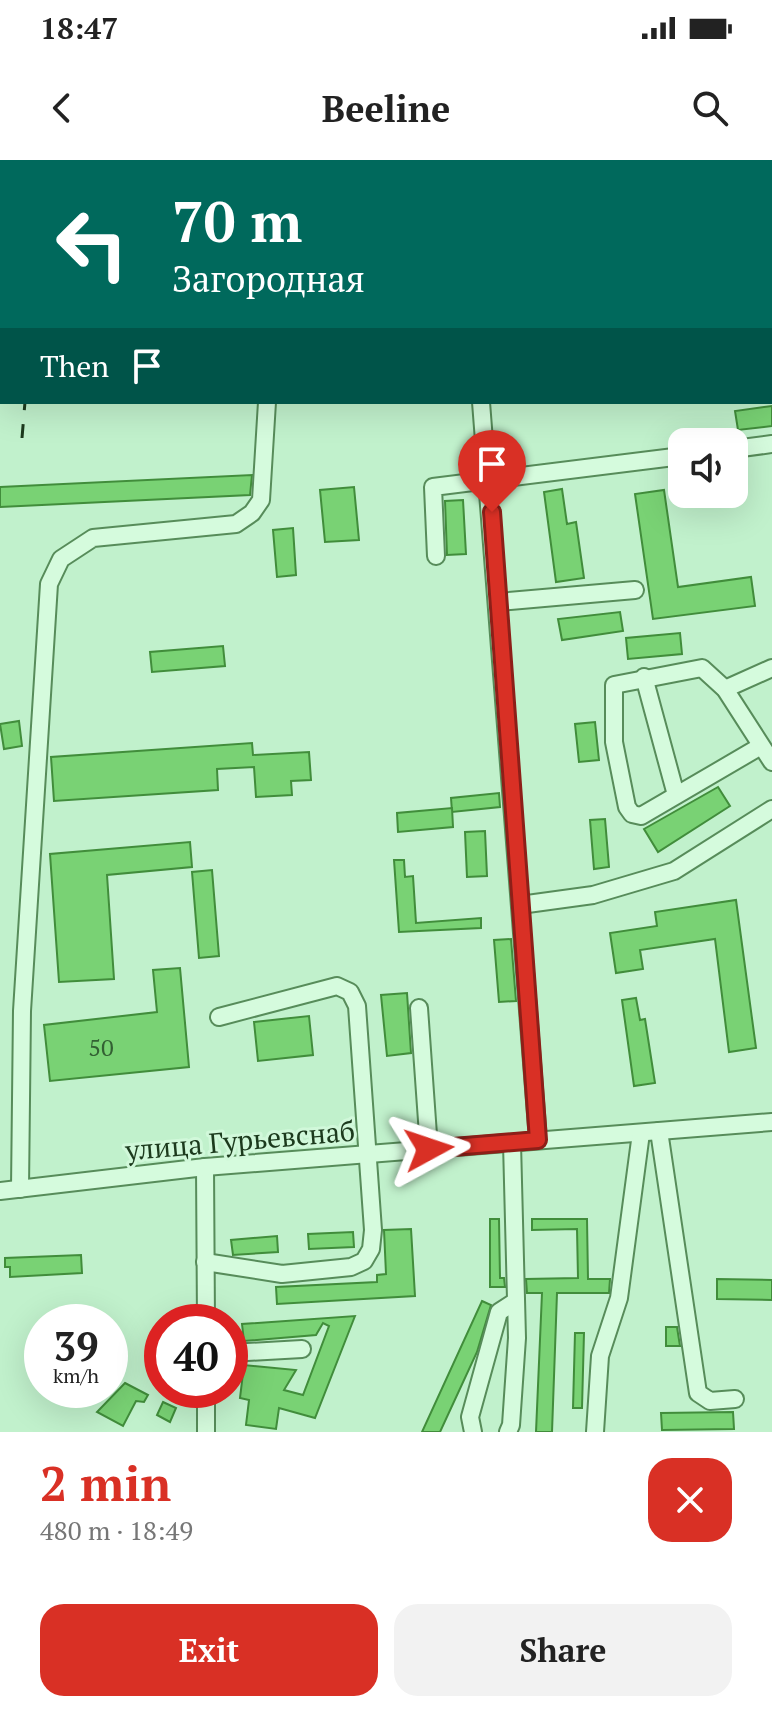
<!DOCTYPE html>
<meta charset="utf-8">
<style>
body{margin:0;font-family:"PT Serif",serif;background:#f2f2f2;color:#222;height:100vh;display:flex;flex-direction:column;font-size:30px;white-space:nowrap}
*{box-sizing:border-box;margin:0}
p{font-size:26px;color:#767676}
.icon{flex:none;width:44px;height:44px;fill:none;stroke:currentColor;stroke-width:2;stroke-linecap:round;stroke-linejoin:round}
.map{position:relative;height:1272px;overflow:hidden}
.sheet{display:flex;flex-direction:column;background:#fff;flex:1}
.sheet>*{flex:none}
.banner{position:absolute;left:0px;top:0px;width:772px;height:244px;box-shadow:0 8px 32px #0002;background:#00695c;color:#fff;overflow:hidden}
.controls{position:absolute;left:668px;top:268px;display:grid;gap:16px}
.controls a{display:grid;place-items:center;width:80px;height:80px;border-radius:16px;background:#fff;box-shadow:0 8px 32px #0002;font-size:40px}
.speed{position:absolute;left:24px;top:1144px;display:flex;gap:16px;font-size:40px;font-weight:700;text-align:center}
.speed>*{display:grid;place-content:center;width:104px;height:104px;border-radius:50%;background:#fff;box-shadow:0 8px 32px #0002;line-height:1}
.speed small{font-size:20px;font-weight:400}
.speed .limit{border:12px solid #d22;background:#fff;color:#111}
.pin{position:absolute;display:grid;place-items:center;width:68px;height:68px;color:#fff;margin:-82px -34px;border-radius:50% 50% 50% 0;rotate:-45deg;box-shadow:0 0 8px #0007}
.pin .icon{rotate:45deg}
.me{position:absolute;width:88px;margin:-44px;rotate:85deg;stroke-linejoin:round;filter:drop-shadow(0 0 6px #0008)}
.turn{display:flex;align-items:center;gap:28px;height:168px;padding:0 40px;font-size:36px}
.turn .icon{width:104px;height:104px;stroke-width:2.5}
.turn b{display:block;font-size:56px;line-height:68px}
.then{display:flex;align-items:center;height:76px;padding:0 40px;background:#0003;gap:16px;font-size:30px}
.round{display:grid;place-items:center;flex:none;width:84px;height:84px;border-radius:24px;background:#f2f2f2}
.headline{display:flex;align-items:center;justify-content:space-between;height:136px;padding:0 40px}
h1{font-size:48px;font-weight:800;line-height:60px;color:#d93025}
.button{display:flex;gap:16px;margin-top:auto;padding:16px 40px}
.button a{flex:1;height:92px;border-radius:24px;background:#d93025;color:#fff;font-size:32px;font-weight:800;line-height:92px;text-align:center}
.button a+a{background:#f2f2f2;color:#222}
.status{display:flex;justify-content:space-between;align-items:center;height:56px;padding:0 40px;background:#fff;direction:ltr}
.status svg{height:22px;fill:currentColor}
header{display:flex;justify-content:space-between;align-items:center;height:104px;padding:0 40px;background:#fff;font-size:36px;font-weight:800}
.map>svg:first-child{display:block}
.building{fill:#79d274;stroke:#418d3b;stroke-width:2}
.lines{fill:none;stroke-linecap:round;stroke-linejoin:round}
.minor-casing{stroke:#578c5a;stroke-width:20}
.minor{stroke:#d5fbdd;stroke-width:16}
.rail{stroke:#1c3a1d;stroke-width:3;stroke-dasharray:14 14;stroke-linecap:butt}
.route-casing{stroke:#8d1f18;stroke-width:20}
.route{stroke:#d93025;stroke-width:14}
.labels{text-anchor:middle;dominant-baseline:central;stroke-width:6;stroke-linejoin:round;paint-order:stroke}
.number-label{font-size:24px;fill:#336033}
.street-label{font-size:28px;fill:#1c3a1d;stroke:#d1f8da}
</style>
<div class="status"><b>18:47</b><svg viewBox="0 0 49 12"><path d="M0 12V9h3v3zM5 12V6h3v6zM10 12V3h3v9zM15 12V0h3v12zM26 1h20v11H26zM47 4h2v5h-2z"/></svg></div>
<header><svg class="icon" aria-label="back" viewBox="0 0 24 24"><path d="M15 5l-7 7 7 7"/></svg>Beeline<svg class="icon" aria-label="search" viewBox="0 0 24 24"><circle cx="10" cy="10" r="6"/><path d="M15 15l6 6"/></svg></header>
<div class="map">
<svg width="772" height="1272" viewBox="0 0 772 1272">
<rect width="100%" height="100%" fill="#c1f1cc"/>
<!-- building -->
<g class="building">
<path d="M772 246V266L738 270 735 251Z"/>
<path d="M252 315 250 335 0 347V327Z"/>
<path d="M354 327 359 380 325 382 320 330Z"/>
<path d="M562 329 567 364 576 362 584 418 556 422 544 332Z"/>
<path d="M664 330 678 427 751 417 755 446 653 459 635 334Z"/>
<path d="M463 340 466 394 447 395 445 341Z"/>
<path d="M293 368 296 415 277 417 273 370Z"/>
<path d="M620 452 623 471 562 480 558 459Z"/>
<path d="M680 473 682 494 628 499 626 478Z"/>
<path d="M223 486 225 506 152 512 150 492Z"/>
<path d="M19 561 22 586 4 589 0 564Z"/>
<path d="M595 562 599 600 579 602 575 564Z"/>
<path d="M252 583 253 595 309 592 311 620 291 621 292 635 256 637 254 607 217 609 218 630 54 641 51 597Z"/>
<path d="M718 627 730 646 658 692 644 669Z"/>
<path d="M499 633 500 647 452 652 451 638Z"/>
<path d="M452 648 453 667 398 672 397 653Z"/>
<path d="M605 659 609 707 594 709 590 660Z"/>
<path d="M485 671 487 716 467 717 465 672Z"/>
<path d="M190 682 192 707 107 715 114 819 59 822 50 694Z"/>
<path d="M394 700H404L405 717 413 716 416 763 481 758V768L399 772Z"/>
<path d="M212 710 219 796 199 798 192 712Z"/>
<path d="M736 740 756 888 729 892 715 779 640 790 643 809 616 813 610 773 657 766 655 752Z"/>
<path d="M511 779 516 841 499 842 494 780Z"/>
<path d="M180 808 189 907 50 921 44 865 157 852 153 810Z"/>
<path d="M407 833 411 893 387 896 381 835Z"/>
<path d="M636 838 640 860 645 859 655 923 634 926 622 840Z"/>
<path d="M309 856 313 895 258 901 254 862Z"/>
<path d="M490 1059H499L500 1118H504L505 1127H490Z"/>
<path d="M532 1059H587L588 1119H610L609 1133H557L552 1272H536L542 1133H527L526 1119 578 1118 577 1069 532 1070Z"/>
<path d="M411 1069 415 1136 277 1144 276 1127 377 1122V1115L386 1114 384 1070Z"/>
<path d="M353 1072 354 1087 309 1089 308 1074Z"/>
<path d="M277 1076 278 1092 233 1095 231 1080Z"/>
<path d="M81 1095 82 1113 10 1117V1107H5V1098Z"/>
<path d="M717 1119 772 1120V1140L717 1139Z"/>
<path d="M482 1141 491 1145 477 1192 440 1272H422Z"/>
<path d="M355 1156 315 1258 279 1248 276 1269 246 1265 249 1240 240 1238 244 1205 296 1210 284 1230 303 1235 329 1166 323 1163 316 1175 244 1181 242 1164Z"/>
<path d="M666 1167H677L680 1186H666Z"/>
<path d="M575 1173H584L582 1248H573Z"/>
<path d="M125 1223 148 1235 144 1242 136 1241 123 1266 97 1252Z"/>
<path d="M163 1242 176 1248 170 1262 157 1255Z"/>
<path d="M733 1252 734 1269 662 1270 661 1253Z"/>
</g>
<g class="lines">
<!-- minor casing -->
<g class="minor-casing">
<g id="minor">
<path d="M143 0 144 2"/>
<path d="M460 0V2"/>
<path d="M559 0V2"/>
<path d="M770 150H772"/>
<path d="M481 242 538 980"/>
<path d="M734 289 772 284"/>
<path d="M436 396 433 327 682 296"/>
<path d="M498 442 635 430"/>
<path d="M644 517 676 635"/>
<path d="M725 529 772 508"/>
<path d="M761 586 641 656 632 654 627 647 614 582V525L702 508 725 529 772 602"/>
<path d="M520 745 593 735 674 711 772 649"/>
<path d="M419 848 429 989"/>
<path d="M659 971 698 1233 710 1241 735 1239"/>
<path d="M205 1007 206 1162"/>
<path d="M20 1029 22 851 49 424 61 399 93 378 236 364 252 353 261 340 267 242"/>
<path d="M0 1031 205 1007 772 962"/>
<path d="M205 1102 282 1114 351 1107 364 1101 371 1089 373 1070 357 846 350 832 337 826 219 857"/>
<path d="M230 1193 302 1189"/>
<path d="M206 1230V1272"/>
<path d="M473 1272 470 1257 499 1152 516 1141"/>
<path d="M508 1272 511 1265 517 1178 512 983"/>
<path d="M595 1272 600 1196 619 1138 641 973"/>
</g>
</g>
<!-- minor -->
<use href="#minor" class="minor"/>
<!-- rail -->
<g class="rail">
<path d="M59 2 60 0"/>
<path d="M770 27H772"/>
<path d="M22 278 25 242"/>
</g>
</g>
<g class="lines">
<!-- route casing -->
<g class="route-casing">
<path id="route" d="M429 989 538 980 492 352"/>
</g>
<!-- route -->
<use href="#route" class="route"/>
</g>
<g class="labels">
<!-- number labels -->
<g class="number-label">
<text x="101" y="887">50</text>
</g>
<!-- street labels -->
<g class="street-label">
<text transform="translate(240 980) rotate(-5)">улица Гурьевснаб</text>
</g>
</g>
</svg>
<div class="controls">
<a><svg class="icon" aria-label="sound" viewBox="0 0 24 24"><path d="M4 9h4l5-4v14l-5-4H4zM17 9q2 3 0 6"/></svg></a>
</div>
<div class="speed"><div>39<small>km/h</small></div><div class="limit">40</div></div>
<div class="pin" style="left:492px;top:352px;background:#d93025"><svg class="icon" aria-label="arrive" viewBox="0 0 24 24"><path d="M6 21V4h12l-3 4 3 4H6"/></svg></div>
<svg class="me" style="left:429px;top:989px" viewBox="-20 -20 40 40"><path d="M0-17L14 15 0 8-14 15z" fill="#d93025" stroke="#fff" stroke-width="4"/></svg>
<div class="banner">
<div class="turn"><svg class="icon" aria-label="left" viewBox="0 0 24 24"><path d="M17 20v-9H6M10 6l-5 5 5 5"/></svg><div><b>70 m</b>Загородная</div></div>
<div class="then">Then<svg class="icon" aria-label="arrive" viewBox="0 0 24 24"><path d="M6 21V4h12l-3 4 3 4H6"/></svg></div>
</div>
</div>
<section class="sheet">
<div class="headline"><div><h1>2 min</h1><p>480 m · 18:49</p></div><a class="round" style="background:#d93025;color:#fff"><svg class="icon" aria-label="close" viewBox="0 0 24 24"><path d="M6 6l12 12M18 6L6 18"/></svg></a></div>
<div class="button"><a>Exit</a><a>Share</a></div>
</section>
